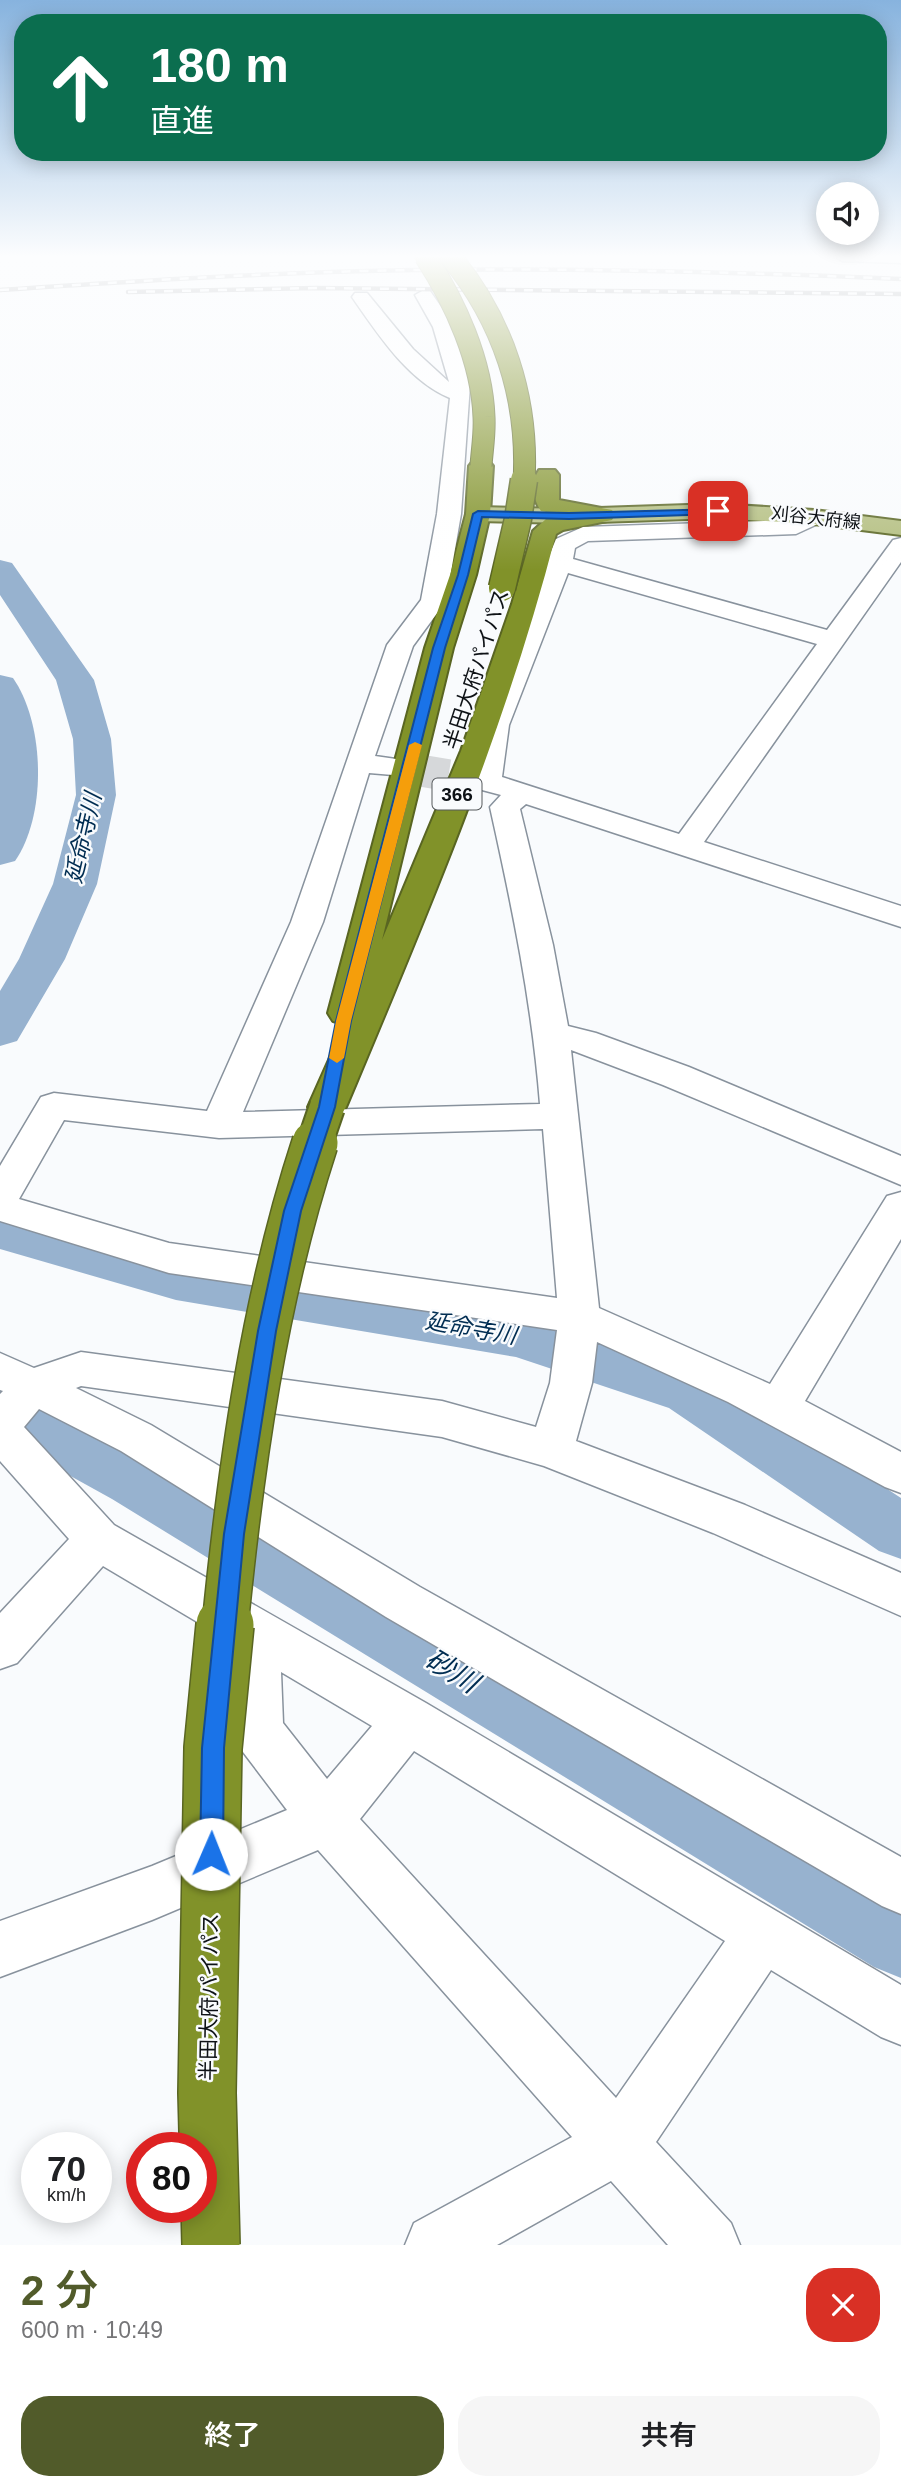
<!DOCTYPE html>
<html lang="ja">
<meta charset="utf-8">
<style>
body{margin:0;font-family:Helvetica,"Noto Sans JP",sans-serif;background:#f6f6f6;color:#202124;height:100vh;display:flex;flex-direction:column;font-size:26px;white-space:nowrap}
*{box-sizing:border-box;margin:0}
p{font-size:23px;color:#757577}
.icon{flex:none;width:38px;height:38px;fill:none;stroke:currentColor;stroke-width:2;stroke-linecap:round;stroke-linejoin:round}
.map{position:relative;height:2245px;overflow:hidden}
.sheet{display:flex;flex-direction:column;background:#fff;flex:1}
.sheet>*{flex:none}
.banner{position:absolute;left:14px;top:14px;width:873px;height:147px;border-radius:28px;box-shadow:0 4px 18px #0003;background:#0b6e4f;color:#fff;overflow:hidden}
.buttons{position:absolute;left:816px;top:182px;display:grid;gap:14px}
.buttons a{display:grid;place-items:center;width:63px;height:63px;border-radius:50%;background:#fff;box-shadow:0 4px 18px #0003;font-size:35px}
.speed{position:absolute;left:21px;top:2132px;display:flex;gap:14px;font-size:35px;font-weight:700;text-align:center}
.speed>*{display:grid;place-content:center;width:91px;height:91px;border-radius:50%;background:#fff;box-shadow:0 4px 18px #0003;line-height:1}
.speed small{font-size:18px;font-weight:400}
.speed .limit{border:10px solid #d22;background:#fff;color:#111}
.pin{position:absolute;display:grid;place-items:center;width:60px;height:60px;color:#fff;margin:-30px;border-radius:14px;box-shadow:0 4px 10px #0006}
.me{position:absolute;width:77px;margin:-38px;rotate:1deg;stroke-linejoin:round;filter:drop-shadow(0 0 5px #0008)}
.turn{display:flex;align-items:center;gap:24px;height:147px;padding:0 21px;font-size:32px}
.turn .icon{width:91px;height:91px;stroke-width:2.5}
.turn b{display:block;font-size:49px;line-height:60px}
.round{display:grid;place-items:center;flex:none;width:74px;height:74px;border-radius:28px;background:#f6f6f6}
.summary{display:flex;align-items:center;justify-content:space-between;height:119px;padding:0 21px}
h1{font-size:42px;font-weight:600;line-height:52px;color:#515b2a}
.action{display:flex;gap:14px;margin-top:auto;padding:14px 21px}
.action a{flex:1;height:80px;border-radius:28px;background:#515b2a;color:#fff;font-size:28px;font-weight:600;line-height:80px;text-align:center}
.action a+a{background:#f6f6f6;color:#202124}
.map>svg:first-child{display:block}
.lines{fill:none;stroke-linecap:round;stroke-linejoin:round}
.river{fill:#97b2cf;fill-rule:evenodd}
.minor-tunnel-far1{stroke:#d6d8da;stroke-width:25;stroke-dasharray:25 13;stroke-linecap:butt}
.minor-tunnel{stroke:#d6d8da;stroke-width:32;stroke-dasharray:32 17;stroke-linecap:butt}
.minor-casing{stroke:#88929d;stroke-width:3}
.major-casing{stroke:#596522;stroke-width:4}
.highway-casing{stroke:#596522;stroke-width:4}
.minor{fill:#fff;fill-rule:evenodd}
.major{fill:#b3be7f;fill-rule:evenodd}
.highway{fill:#819229;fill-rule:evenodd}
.rail-casing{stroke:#888b8e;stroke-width:4.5}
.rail{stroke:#f9fbfd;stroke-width:2.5;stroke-dasharray:9;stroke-linecap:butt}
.highway-bridge-far4-casing{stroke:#596522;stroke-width:23;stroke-linecap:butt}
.highway-bridge-far3-casing{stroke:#596522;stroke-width:29;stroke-linecap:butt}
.highway-bridge-far2-casing{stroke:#596522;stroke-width:38;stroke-linecap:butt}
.highway-bridge-far1-casing{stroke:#596522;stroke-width:48;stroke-linecap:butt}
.highway-bridge-casing{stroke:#596522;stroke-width:60;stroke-linecap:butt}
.highway-bridge-far4{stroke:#819229;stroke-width:21}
.highway-bridge-far3{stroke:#819229;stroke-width:26}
.highway-bridge-far2{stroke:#819229;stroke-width:34}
.highway-bridge-far1{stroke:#819229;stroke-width:45}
.highway-bridge{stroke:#819229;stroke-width:57}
.route{fill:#1a73e8;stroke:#114b97;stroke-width:2}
.slow{fill:#f59e0b}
.labels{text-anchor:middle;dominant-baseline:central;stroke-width:5;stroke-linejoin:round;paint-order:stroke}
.far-street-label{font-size:18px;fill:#0e1216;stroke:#f9fbfd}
.shield{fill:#f9fbfd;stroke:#54585b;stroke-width:2}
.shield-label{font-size:19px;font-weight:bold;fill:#0e1216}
.street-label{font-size:21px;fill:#0e1216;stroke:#f9fbfd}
.water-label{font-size:23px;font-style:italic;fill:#002d52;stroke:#f9fbfd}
.near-water-label{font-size:28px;font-style:italic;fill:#002d52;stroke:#f9fbfd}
</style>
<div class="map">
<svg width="901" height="2245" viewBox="0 0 901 2245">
<rect width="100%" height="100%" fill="#f9fbfd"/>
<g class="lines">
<!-- river -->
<g class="river">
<path d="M0 560 12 563 94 680 111 739 116 795 97 884 65 959 17 1041 0 1046V991L19 959 53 884 76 795 73 739 56 680 0 595Z"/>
<path d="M0 675 13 678C45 724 47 815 15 861L0 865Z"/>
<path d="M0 1209 176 1258 517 1313 690 1367 711 1374 901 1498V1559L879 1551 669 1408 516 1357 176 1300 0 1249Z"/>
<path d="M0 1384 21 1391 156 1463 901 1897V1978L874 1967 112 1499 0 1437Z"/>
</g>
<!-- minor-tunnel-far1 -->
<path class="minor-tunnel-far1" d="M393 766 428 772"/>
<!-- minor-tunnel -->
<path class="minor-tunnel" d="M417 770 477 780"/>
<!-- minor casing -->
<g class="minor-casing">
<g id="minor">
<path d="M833 256H901V263L842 261Z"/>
<path d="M424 290 430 291 446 314 458 342 470 384 461 514 446 601 413 646 375 756 403 760 407 766 403 772 393 775 369 773 323 922 243 1112 540 1104C532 1003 512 906 490 807L501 795 467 786 462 780 467 774 474 772 481 725 556 539 583 527 791 520 806 512H822L826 517 822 522 796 534 588 541 575 548 573 559 827 630 893 540 901 538V562L704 842 901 906V927L526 804 520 809 553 945 568 1026 596 1033 689 1067 901 1156V1185L663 1085 571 1050 599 1308 770 1384 887 1196 901 1192V1239L805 1401 901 1452V1493L885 1487 728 1402 597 1342 592 1383 576 1441 745 1505 901 1573V1616L713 1533 544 1466 442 1437 81 1386 76 1388 151 1425 420 1587 901 1857V1914L882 1906 386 1617 121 1451 39 1409 24 1427 114 1525 426 1703 901 1985V2045L881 2037 771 1970 656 2142 731 2223 740 2245H668L611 2181 497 2245H405L414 2223 572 2137 318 1850 152 1920 0 1977V1921L152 1866 287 1810 240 1748 233 1731 231 1642 103 1566 17 1663 0 1669V1613L69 1539 0 1461V1394L3 1391 0 1390V1353L34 1368 81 1352 442 1401 536 1427 550 1383 557 1330 169 1273 0 1221V1166L41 1097 54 1093 207 1111 291 922 387 645 421 600 437 514 450 398C408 381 377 333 352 297L355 293H367L413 349 449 382 433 327 415 295ZM568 573 817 644 679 834 502 777 509 725ZM64 1120 219 1138 543 1129 557 1298 169 1243 19 1199ZM281 1672 372 1726 327 1779 283 1723ZM414 1751 725 1941 616 2098 360 1819Z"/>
</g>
</g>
<!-- major casing -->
<g class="major-casing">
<path id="major" d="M718 504 814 510 901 521V535L814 524 718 518 569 523 478 521 469 519 466 514 469 509 478 507 569 509Z"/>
</g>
<!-- highway casing -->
<g class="highway-casing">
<path id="highway" d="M481 459 489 461 493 466 490 514 476 575 453 648 382 940 461 751 512 604 533 531 546 519 562 515 541 511C533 499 530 483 539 470H555L559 475V500L612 510 615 515 612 520 563 530 556 534C505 732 425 919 346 1107L340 1116 327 1120 314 1116 308 1107 345 1024 333 1021 328 1013 425 648 450 575 466 514 469 466 473 461Z"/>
</g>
<!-- minor -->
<use href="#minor" class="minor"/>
<!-- major -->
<use href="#major" class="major"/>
<!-- highway -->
<use href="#highway" class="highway"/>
<!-- rail casing -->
<g class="rail-casing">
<g id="rail">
<path d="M0 290C138 281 275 272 413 270 576 268 738 272 901 279"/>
<path d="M128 292 316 288 901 294"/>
</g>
</g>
<!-- rail -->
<use href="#rail" class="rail"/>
<!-- highway-bridge-far4 casing -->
<g class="highway-bridge-far4-casing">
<g id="highway-bridge-far4">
<path d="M425 256C455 302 482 361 484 417 485 434 482 450 481 466"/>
<path d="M450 256C503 320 529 398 524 482"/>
</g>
</g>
<!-- highway-bridge-far3 casing -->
<g class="highway-bridge-far3-casing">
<path id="highway-bridge-far3" d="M502 588 518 519 524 480"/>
</g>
<!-- highway-bridge-far2 casing -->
<g class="highway-bridge-far2-casing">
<path id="highway-bridge-far2" d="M314 1145 327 1107"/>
</g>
<!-- highway-bridge-far1 casing -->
<g class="highway-bridge-far1-casing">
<path id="highway-bridge-far1" d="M225 1626C241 1464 264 1299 315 1143"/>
</g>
<!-- highway-bridge casing -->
<g class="highway-bridge-casing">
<path id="highway-bridge" d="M211 2245 207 2093 213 1748 225 1625"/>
</g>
<!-- highway-bridge-far4 -->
<use href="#highway-bridge-far4" class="highway-bridge-far4"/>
<!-- highway-bridge-far3 -->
<use href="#highway-bridge-far3" class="highway-bridge-far3"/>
<!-- highway-bridge-far2 -->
<use href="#highway-bridge-far2" class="highway-bridge-far2"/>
<!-- highway-bridge-far1 -->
<use href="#highway-bridge-far1" class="highway-bridge-far1"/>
<!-- highway-bridge -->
<use href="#highway-bridge" class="highway-bridge"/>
</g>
<!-- sky -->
<linearGradient id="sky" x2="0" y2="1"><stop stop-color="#87b3de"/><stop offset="0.45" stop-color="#fcfdfe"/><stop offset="1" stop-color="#fcfdfe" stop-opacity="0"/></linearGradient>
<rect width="901" height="570" fill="url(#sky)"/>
<!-- route -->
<path class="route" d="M722 509 723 511 718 514 569 519 482 517 468 575 445 648 351 1021 335 1107 301 1211 276 1331 244 1534 224 1748 223 1854 219 1862 211 1866 203 1862 200 1854 202 1748 224 1534 258 1331 284 1211 319 1107 336 1021 433 648 458 575 473 514 478 511 569 513Z"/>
<!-- slow -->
<path class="slow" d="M415 742 422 745 351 1021 344 1058 337 1063 329 1058 336 1021 409 745Z"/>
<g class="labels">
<!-- far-street labels -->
<g class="far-street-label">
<text transform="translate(816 518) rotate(6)">刈谷大府線</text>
</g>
<!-- shield labels -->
<rect class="shield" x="432.5" y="778.5" width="49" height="31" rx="5"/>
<g class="shield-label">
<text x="457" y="794">366</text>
</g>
<!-- street labels -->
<g class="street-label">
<text transform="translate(476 669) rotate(-72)">半田大府パイパス</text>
<text transform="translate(209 1997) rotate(-89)">半田大府パイパス</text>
</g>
<!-- water labels -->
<g class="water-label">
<text transform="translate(83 838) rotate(-77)">延命寺川</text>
<text transform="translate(471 1328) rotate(10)">延命寺川</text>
</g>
<!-- near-water labels -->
<g class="near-water-label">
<text transform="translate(452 1671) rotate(31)">砂川</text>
</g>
</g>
</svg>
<div class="buttons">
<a><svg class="icon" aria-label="sound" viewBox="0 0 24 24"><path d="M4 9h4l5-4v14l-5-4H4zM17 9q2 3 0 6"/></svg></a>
</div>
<div class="speed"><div>70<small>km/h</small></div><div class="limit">80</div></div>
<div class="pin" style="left:718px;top:511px;background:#d93025"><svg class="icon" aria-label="arrive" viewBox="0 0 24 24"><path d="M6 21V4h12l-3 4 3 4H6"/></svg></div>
<svg class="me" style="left:211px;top:1854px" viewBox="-20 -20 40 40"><circle r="19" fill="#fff"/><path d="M0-13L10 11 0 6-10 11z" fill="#1a73e8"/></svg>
<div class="banner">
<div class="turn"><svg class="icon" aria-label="ahead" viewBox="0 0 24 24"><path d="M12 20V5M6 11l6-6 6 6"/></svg><div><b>180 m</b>直進</div></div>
</div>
</div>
<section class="sheet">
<div class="summary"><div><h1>2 分</h1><p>600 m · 10:49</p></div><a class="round" style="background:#d93025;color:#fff"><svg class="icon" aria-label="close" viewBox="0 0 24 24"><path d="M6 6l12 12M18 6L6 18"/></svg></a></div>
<div class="action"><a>終了</a><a>共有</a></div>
</section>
